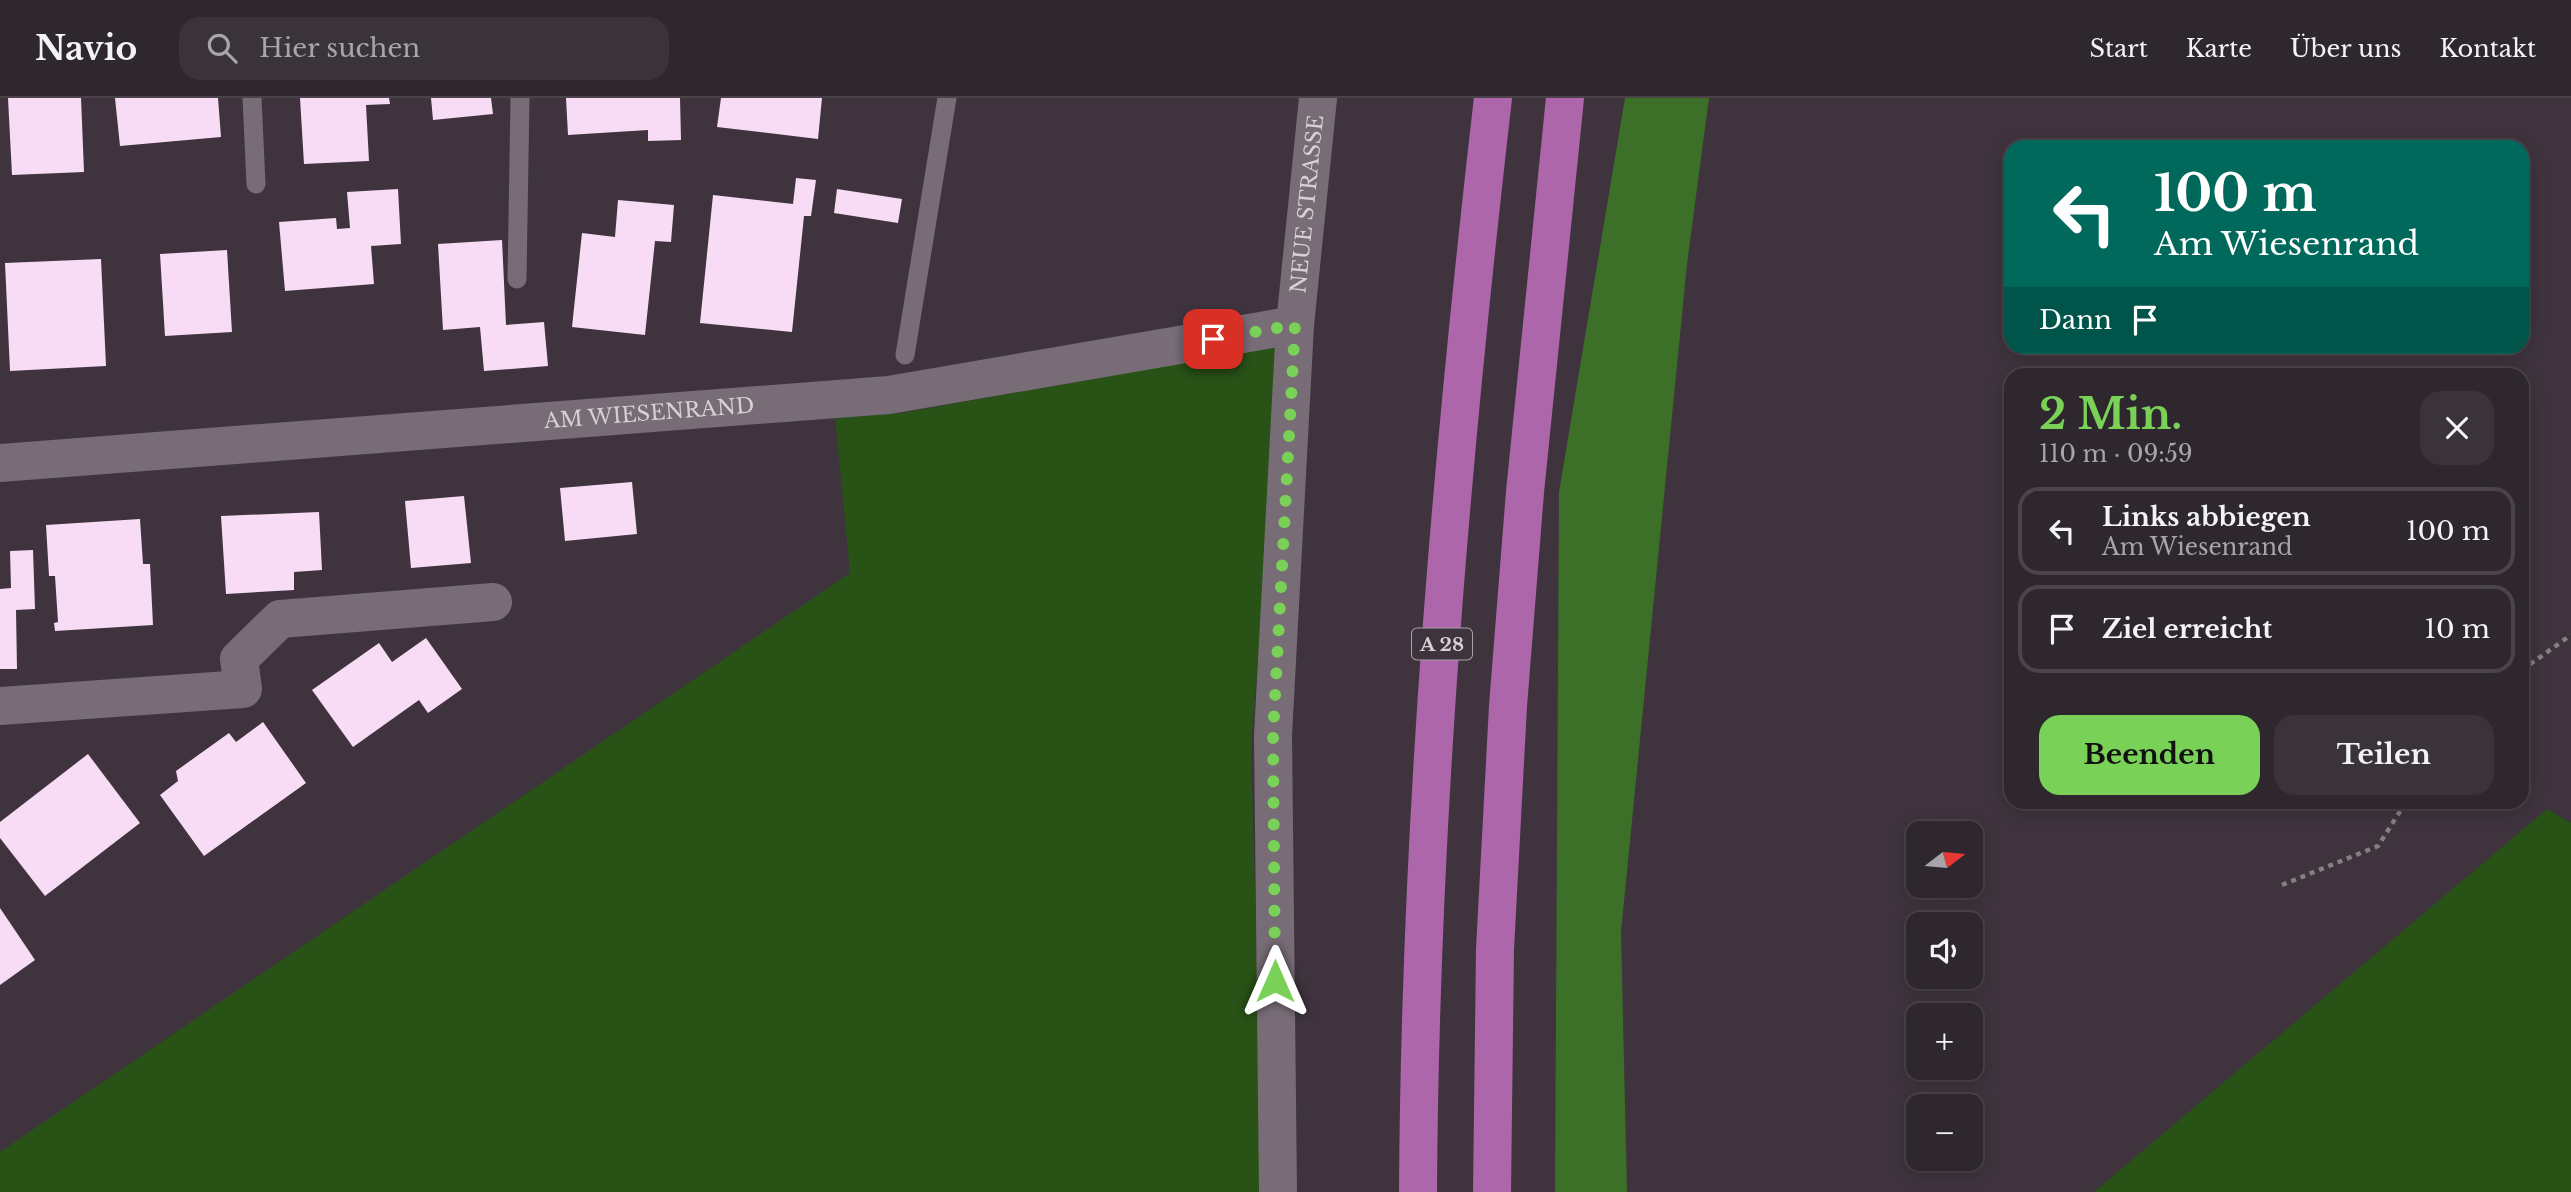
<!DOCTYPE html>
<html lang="de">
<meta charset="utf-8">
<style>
body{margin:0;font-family:"Libre Baskerville",serif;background:#3b333a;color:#f1f3f6;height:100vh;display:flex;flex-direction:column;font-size:26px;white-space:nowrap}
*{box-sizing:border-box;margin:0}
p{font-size:23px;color:#a7a5aa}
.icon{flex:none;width:38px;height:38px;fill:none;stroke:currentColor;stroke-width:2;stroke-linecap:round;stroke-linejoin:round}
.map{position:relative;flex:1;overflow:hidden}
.panel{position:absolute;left:2004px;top:270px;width:525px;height:441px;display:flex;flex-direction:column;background:#2f272e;border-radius:21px;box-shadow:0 4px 18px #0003,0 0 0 2px #4a444a}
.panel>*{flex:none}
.top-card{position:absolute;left:2004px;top:42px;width:525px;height:214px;border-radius:21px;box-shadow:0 4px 18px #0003,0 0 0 2px #4a444a;background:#00695c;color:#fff;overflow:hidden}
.needle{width:46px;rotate:74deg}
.fabs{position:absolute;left:1906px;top:723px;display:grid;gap:14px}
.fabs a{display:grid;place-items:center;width:77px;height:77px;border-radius:14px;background:#2f272e;box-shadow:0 4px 18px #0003,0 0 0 2px #4a444a;font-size:35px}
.pin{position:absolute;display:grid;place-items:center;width:60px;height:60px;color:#fff;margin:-30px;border-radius:14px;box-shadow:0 4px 10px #0006}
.me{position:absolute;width:77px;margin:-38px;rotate:0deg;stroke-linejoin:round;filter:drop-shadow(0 0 5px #0008)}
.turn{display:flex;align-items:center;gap:24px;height:147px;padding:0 35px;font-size:32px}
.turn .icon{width:91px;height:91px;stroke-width:2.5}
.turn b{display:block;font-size:49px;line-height:60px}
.then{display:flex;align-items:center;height:66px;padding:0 35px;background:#0003;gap:14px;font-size:26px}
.round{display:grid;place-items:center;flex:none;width:74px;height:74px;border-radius:21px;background:#3b333a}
.head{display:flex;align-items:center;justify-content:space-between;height:119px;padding:0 35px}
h1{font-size:42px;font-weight:700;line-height:52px;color:#7ad157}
.cta{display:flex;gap:14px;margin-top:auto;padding:14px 35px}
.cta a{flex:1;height:80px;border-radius:21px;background:#7ad157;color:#111;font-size:28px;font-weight:700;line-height:80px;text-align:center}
.cta a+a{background:#3b333a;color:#f1f3f6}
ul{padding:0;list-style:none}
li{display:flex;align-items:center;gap:21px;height:88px;margin:0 14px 10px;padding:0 21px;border:4px solid #4a444a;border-radius:21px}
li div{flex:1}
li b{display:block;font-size:26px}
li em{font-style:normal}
header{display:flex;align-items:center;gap:42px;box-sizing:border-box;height:98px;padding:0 35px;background:#2f272e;border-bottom:2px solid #4a444a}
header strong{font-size:33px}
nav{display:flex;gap:38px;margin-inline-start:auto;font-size:24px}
.search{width:490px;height:63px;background:#3b333a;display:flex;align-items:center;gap:18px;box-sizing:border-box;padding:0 24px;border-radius:21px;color:#a7a5aa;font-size:26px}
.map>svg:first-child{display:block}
.green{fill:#285216}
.forest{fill:#3c6f28}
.building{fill:#f8dbf5}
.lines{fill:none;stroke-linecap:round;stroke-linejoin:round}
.path{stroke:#867d85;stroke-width:4.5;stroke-dasharray:5 5;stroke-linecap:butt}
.service{stroke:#786c77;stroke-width:19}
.minor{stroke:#786c77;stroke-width:38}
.motorway{stroke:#ac66a9;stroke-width:38}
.route{stroke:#7ad157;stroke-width:12;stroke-dasharray:0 21.6}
.labels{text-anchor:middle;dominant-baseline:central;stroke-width:7;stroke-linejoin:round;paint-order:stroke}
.shield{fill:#3f343e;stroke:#a9a1a8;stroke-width:2}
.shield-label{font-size:19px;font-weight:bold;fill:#d7d0d6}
.street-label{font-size:21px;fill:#d7d0d6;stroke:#3f343e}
</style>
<header>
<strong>Navio</strong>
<div class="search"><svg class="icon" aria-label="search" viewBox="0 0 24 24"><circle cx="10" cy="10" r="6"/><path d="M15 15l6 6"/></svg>Hier suchen</div>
<nav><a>Start</a><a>Karte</a><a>Über uns</a><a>Kontakt</a></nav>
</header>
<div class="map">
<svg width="2571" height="1094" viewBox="0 0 2571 1094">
<rect width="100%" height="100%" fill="#3f343e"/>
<!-- green -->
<g class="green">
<path d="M1283 246 1251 648 1263 1094H0V1054L850 475 835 320 902 315Z"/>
<path d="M2547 711 2571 725V1094H2094Z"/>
</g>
<!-- forest -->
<path class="forest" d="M1625 0H1709L1687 166 1621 834 1627 1094H1555L1559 394Z"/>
<!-- building -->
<g class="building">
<path d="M8 0H81L84 74 12 77Z"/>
<path d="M115 0H218L221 39 120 48Z"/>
<path d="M300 0H389L390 6 366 7 369 63 304 66Z"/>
<path d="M431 0H491L493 16 433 22Z"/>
<path d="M566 0H680L681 42 648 43V32L568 37Z"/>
<path d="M721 0H822L818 41 717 29Z"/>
<path d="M796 80 816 82 811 118H804L792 234 700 225 713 97 793 106Z"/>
<path d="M398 91 401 146 371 148 374 186 285 193 279 124 336 120 337 131 350 130 347 94Z"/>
<path d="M837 91 902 101 898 125 834 115Z"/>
<path d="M618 102 674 107 671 144 655 143 645 237 572 229 582 135 615 139Z"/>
<path d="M502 142 506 227 544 224 548 268 484 273 480 229 443 232 438 146Z"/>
<path d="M227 152 232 234 165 238 160 156Z"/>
<path d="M101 161 106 268 10 273 5 165Z"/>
<path d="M632 384 637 436 565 443 560 390Z"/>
<path d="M464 398 471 465 411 470 405 403Z"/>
<path d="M319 414 322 472 294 474V492L226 496 221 418Z"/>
<path d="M140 421 143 466H150L153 527 55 533 54 525 58 524 55 478H49L46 427Z"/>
<path d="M33 452 35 511 16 512 17 571H0V491L11 490 10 453Z"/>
<path d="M426 540 462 591 428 615 419 602 353 649 312 592 379 545 392 564Z"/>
<path d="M263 624 306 685 204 758 160 697 178 683 176 673 229 635 236 644Z"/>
<path d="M88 656 140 725 45 798 0 740V724Z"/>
<path d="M0 810 35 862 0 887Z"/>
</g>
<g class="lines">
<!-- path -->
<g class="path">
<path d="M2522 572 2571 537"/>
<path d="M2282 787 2378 748 2406 704"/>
</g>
<!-- service -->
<g class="service">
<path d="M252 0 256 86"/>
<path d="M517 181 520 0"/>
<path d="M905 257 947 0"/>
</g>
<!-- minor -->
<g class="minor">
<path id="s1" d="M0 365 889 297 1295 227"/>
<path d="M0 608 243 591 239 561 280 521 493 504"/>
<path id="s2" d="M1278 1094 1273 637 1295 227 1318 0"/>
</g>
<!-- motorway -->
<g class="motorway">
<path d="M1418 1094C1420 728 1451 363 1493 0"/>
<path d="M1492 1094 1495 851 1508 608 1525 394 1565 0"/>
</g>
</g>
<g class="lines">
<!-- route -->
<path class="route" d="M1213 241 1295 227 1273 637 1275 883"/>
</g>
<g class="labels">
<!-- shield labels -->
<rect class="shield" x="1412" y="530.5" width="60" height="31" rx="5"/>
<g class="shield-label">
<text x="1442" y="546">A 28</text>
</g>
<!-- street labels -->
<g class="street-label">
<text stroke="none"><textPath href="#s2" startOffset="989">NEUE STRASSE</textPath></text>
<text stroke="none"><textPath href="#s1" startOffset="651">AM WIESENRAND</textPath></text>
</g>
</g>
</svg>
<div class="fabs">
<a><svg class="needle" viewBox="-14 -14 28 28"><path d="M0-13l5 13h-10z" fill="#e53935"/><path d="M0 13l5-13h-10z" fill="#a7a5aa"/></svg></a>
<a><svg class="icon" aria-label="sound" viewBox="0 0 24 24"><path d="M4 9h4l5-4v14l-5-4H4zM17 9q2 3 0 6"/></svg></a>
<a>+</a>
<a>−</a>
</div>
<div class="pin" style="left:1213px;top:241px;background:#d93025"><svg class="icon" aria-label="arrive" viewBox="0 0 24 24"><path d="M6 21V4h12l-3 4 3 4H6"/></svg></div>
<svg class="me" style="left:1275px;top:883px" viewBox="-20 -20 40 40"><path d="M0-17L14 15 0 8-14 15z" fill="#7ad157" stroke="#fff" stroke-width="4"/></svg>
<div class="top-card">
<div class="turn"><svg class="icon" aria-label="left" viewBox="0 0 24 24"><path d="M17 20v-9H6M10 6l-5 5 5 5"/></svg><div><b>100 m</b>Am Wiesenrand</div></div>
<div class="then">Dann<svg class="icon" aria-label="arrive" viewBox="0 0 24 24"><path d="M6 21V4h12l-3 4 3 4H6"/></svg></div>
</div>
<section class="panel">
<div class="head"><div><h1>2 Min.</h1><p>110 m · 09:59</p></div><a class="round"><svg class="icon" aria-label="close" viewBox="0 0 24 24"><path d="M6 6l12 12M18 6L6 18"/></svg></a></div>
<ul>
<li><svg class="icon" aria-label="left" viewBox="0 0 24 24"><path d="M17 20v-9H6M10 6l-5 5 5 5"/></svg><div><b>Links abbiegen</b><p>Am Wiesenrand</p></div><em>100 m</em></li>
<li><svg class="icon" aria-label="arrive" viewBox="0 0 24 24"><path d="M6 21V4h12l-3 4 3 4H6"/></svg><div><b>Ziel erreicht</b></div><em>10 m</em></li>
</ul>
<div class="cta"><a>Beenden</a><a>Teilen</a></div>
</section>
</div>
